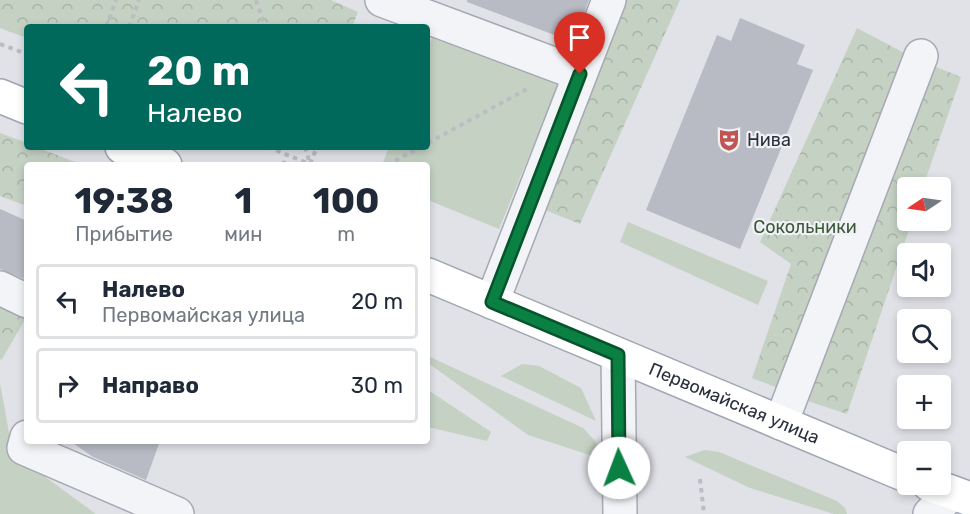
<!DOCTYPE html>
<html lang="ru">
<meta charset="utf-8">
<style>
body{margin:0;font-family:Rubik,sans-serif;background:#f2f2f3;color:#1f2937;height:100vh;display:flex;flex-direction:column;font-size:22px;white-space:nowrap}
*{box-sizing:border-box;margin:0}
p{font-size:20px;color:#747a83}
.icon{flex:none;width:33px;height:33px;fill:none;stroke:currentColor;stroke-width:2;stroke-linecap:round;stroke-linejoin:round}
.map{position:relative;flex:1;overflow:hidden}
.panel{position:absolute;left:24px;top:162px;width:406px;height:282px;display:flex;flex-direction:column;background:#fff;border-radius:6px;box-shadow:0 3px 9px #0003}
.panel>*{flex:none}
.guide{position:absolute;left:24px;top:24px;width:406px;height:126px;border-radius:6px;box-shadow:0 3px 9px #0003;background:#00695c;color:#fff;overflow:hidden}
.needle{width:39px;rotate:257deg}
.buttons{position:absolute;left:897px;top:177px;display:grid;gap:12px}
.buttons a{display:grid;place-items:center;width:54px;height:54px;border-radius:6px;background:#fff;box-shadow:0 3px 9px #0003;font-size:30px}
.pin{position:absolute;display:grid;place-items:center;width:51px;height:51px;color:#fff;margin:-62px -26px;border-radius:50% 50% 50% 0;rotate:-45deg;box-shadow:0 0 6px #0007}
.pin .icon{rotate:45deg}
.me{position:absolute;width:66px;margin:-33px;rotate:358deg;stroke-linejoin:round;filter:drop-shadow(0 0 4px #0008)}
.turn{display:flex;align-items:center;gap:21px;height:126px;padding:0 24px;font-size:27px}
.turn .icon{width:78px;height:78px;stroke-width:2.5}
.turn b{display:block;font-size:42px;line-height:51px}
.eta{display:flex;justify-content:space-evenly;align-items:center;height:102px;text-align:center}
.eta b{font-size:36px;font-weight:700;line-height:42px}
ul{padding:0;list-style:none}
li{display:flex;align-items:center;gap:18px;height:75px;margin:0 12px 9px;padding:0 12px;border:3px solid #e0e1e3;border-radius:6px}
li div{flex:1}
li b{display:block;font-size:22px}
li em{font-style:normal}
.map>svg:first-child{display:block}
.grass{fill:#c4d1c3}
.forest{fill:url(#forest-crowns)}
.building{fill:#b8bbc4}
.lines{fill:none;stroke-linecap:round;stroke-linejoin:round}
.minor-casing{stroke:#a7a9b2;stroke-width:36}
.major-casing{stroke:#a1a5b2;stroke-width:36}
.path{stroke:#bbbdc3;stroke-width:4;stroke-dasharray:4.5 4.5;stroke-linecap:butt}
.minor{stroke:#f3f4f7;stroke-width:33}
.major{stroke:#fff;stroke-width:33}
.route-casing{stroke:#07532c;stroke-width:15}
.route{stroke:#0b8043;stroke-width:10}
.labels{text-anchor:middle;dominant-baseline:central;stroke-width:4.5;stroke-linejoin:round;paint-order:stroke}
.poi-label{font-size:18px;fill:#2b2f3e;stroke:#f0f1f5;text-anchor:start}
.park-label{font-size:18px;fill:#3b583a;stroke:#f0f1f5}
.street-label{font-size:18px;fill:#2b2f3e;stroke:#f0f1f5}
</style>
<div class="map">
<svg width="970" height="514" viewBox="0 0 970 514">
<defs>
<pattern id="forest-crowns" width="20" height="18" patternUnits="userSpaceOnUse" patternTransform="scale(1.5)"><rect width="20" height="18" fill="#c4d1c3"/><path d="M2 6a3 3 0 1 1 6 0M12 15a3 3 0 1 1 6 0" fill="none" stroke="#a9b4a9"/></pattern>
</defs>
<rect width="100%" height="100%" fill="#e1e2e8"/>
<!-- grass -->
<g class="grass">
<path d="M434 32 558 85 499 229 428 200V165H382L389 147H428V49Z"/>
<path d="M628 222 768 281 758 305 620 242Z"/>
<path d="M428 356 583 428 596 442 599 458 528 435 428 363Z"/>
<path d="M522 364 539 366 581 388 596 421 501 376Z"/>
<path d="M0 383 12 449 44 476 96 514H0Z"/>
<path d="M428 390 491 432 487 441 428 427Z"/>
<path d="M704 450 719 452 837 501 845 508 847 514H834L750 488 685 457Z"/>
</g>
<!-- forest -->
<g class="forest">
<path d="M0 0H331L358 12 352 27H27V38L0 28Z"/>
<path d="M622 0H680L580 224 540 208Z"/>
<path d="M857 28 906 54 783 390 752 378 791 264 760 242Z"/>
<path d="M929 64 961 77 923 187 908 188V220L912 221 847 414 802 399Z"/>
<path d="M0 133 27 143V147H36L83 165H27V206L0 196Z"/>
<path d="M0 304 26 318 2 359 0 360Z"/>
</g>
<!-- building -->
<g class="building">
<path d="M467 0H589L573 42 467 2Z"/>
<path d="M740 18 805 45 797 64 813 70 740 249 646 210 717 35 731 41Z"/>
<path d="M0 209 27 221V280L0 269Z"/>
<path d="M70 441H160L146 480 93 457Z"/>
</g>
<g class="lines">
<!-- minor casing -->
<g class="minor-casing">
<g id="minor">
<path d="M382 0 580 74"/>
<path d="M0 288 27 301"/>
<path d="M492 302 609 0"/>
<path d="M618 355 620 514"/>
<path d="M781 423 921 56"/>
<path d="M27 437 24 448 177 514"/>
<path d="M930 514 951 494"/>
</g>
</g>
<!-- major casing -->
<g class="major-casing">
<g id="major">
<path d="M0 96 27 107"/>
<path d="M122 147 165 165"/>
<path id="s1" d="M428 275 908 476"/>
<path d="M929 484 970 499"/>
</g>
</g>
<!-- path -->
<g class="path">
<path d="M256 0 265 27"/>
<path d="M106 27 116 0"/>
<path d="M129 27 139 0"/>
<path d="M0 44 27 54"/>
<path d="M428 143 527 89"/>
<path d="M268 147 312 165"/>
<path d="M305 147 310 164 317 147"/>
<path d="M283 165 287 155"/>
<path d="M387 165 421 147"/>
<path d="M700 479 704 514"/>
</g>
<!-- minor -->
<use href="#minor" class="minor"/>
<!-- major -->
<use href="#major" class="major"/>
</g>
<g class="lines">
<!-- route casing -->
<g class="route-casing">
<path id="route" d="M580 74 492 302 618 355 619 468"/>
</g>
<!-- route -->
<use href="#route" class="route"/>
</g>
<!-- icons -->
<defs>
<g id="theatre-bare" transform="scale(1.8)"><path d="M-5-5.5Q0-4 5-5.5V0Q5 5 0 6Q-5 5-5 0ZM-3.3-2.5H-1v1.5H-3.3ZM1-2.5H3.3v1.5H1ZM-2.8 1Q0 5.5 2.8 1Z" fill="#bf5453" stroke="#f0f1f5" stroke-width="2.5" paint-order="stroke"/></g>
</defs>
<g fill-rule="evenodd">
<use href="#theatre-bare" x="729" y="140"/>
</g>
<g class="labels">
<!-- poi labels -->
<g class="poi-label">
<text x="747" y="140">Нива</text>
</g>
<!-- park labels -->
<g class="park-label">
<text x="805" y="227">Сокольники</text>
</g>
<!-- street labels -->
<g class="street-label">
<text stroke="none"><textPath href="#s1" startOffset="332">Первомайская улица</textPath></text>
</g>
</g>
</svg>
<div class="buttons">
<a><svg class="needle" viewBox="-14 -14 28 28"><path d="M0-13l5 13h-10z" fill="#e53935"/><path d="M0 13l5-13h-10z" fill="#747a83"/></svg></a>
<a><svg class="icon" aria-label="sound" viewBox="0 0 24 24"><path d="M4 9h4l5-4v14l-5-4H4zM17 9q2 3 0 6"/></svg></a>
<a><svg class="icon" aria-label="search" viewBox="0 0 24 24"><circle cx="10" cy="10" r="6"/><path d="M15 15l6 6"/></svg></a>
<a>+</a>
<a>−</a>
</div>
<div class="pin" style="left:580px;top:74px;background:#d93025"><svg class="icon" aria-label="arrive" viewBox="0 0 24 24"><path d="M6 21V4h12l-3 4 3 4H6"/></svg></div>
<svg class="me" style="left:619px;top:468px" viewBox="-20 -20 40 40"><circle r="19" fill="#fff"/><path d="M0-13L10 11 0 6-10 11z" fill="#0b8043"/></svg>
<div class="guide">
<div class="turn"><svg class="icon" aria-label="left" viewBox="0 0 24 24"><path d="M17 20v-9H6M10 6l-5 5 5 5"/></svg><div><b>20 m</b>Налево</div></div>
</div>
<section class="panel">
<div class="eta">
<div><b>19:38</b><p>Прибытие</p></div>
<div><b>1</b><p>мин</p></div>
<div><b>100</b><p>m</p></div>
</div>
<ul>
<li><svg class="icon" aria-label="left" viewBox="0 0 24 24"><path d="M17 20v-9H6M10 6l-5 5 5 5"/></svg><div><b>Налево</b><p>Первомайская улица</p></div><em>20 m</em></li>
<li><svg class="icon" aria-label="right" viewBox="0 0 24 24"><path d="M7 20v-9h11M14 6l5 5-5 5"/></svg><div><b>Направо</b></div><em>30 m</em></li>
</ul>
</section>
</div>
